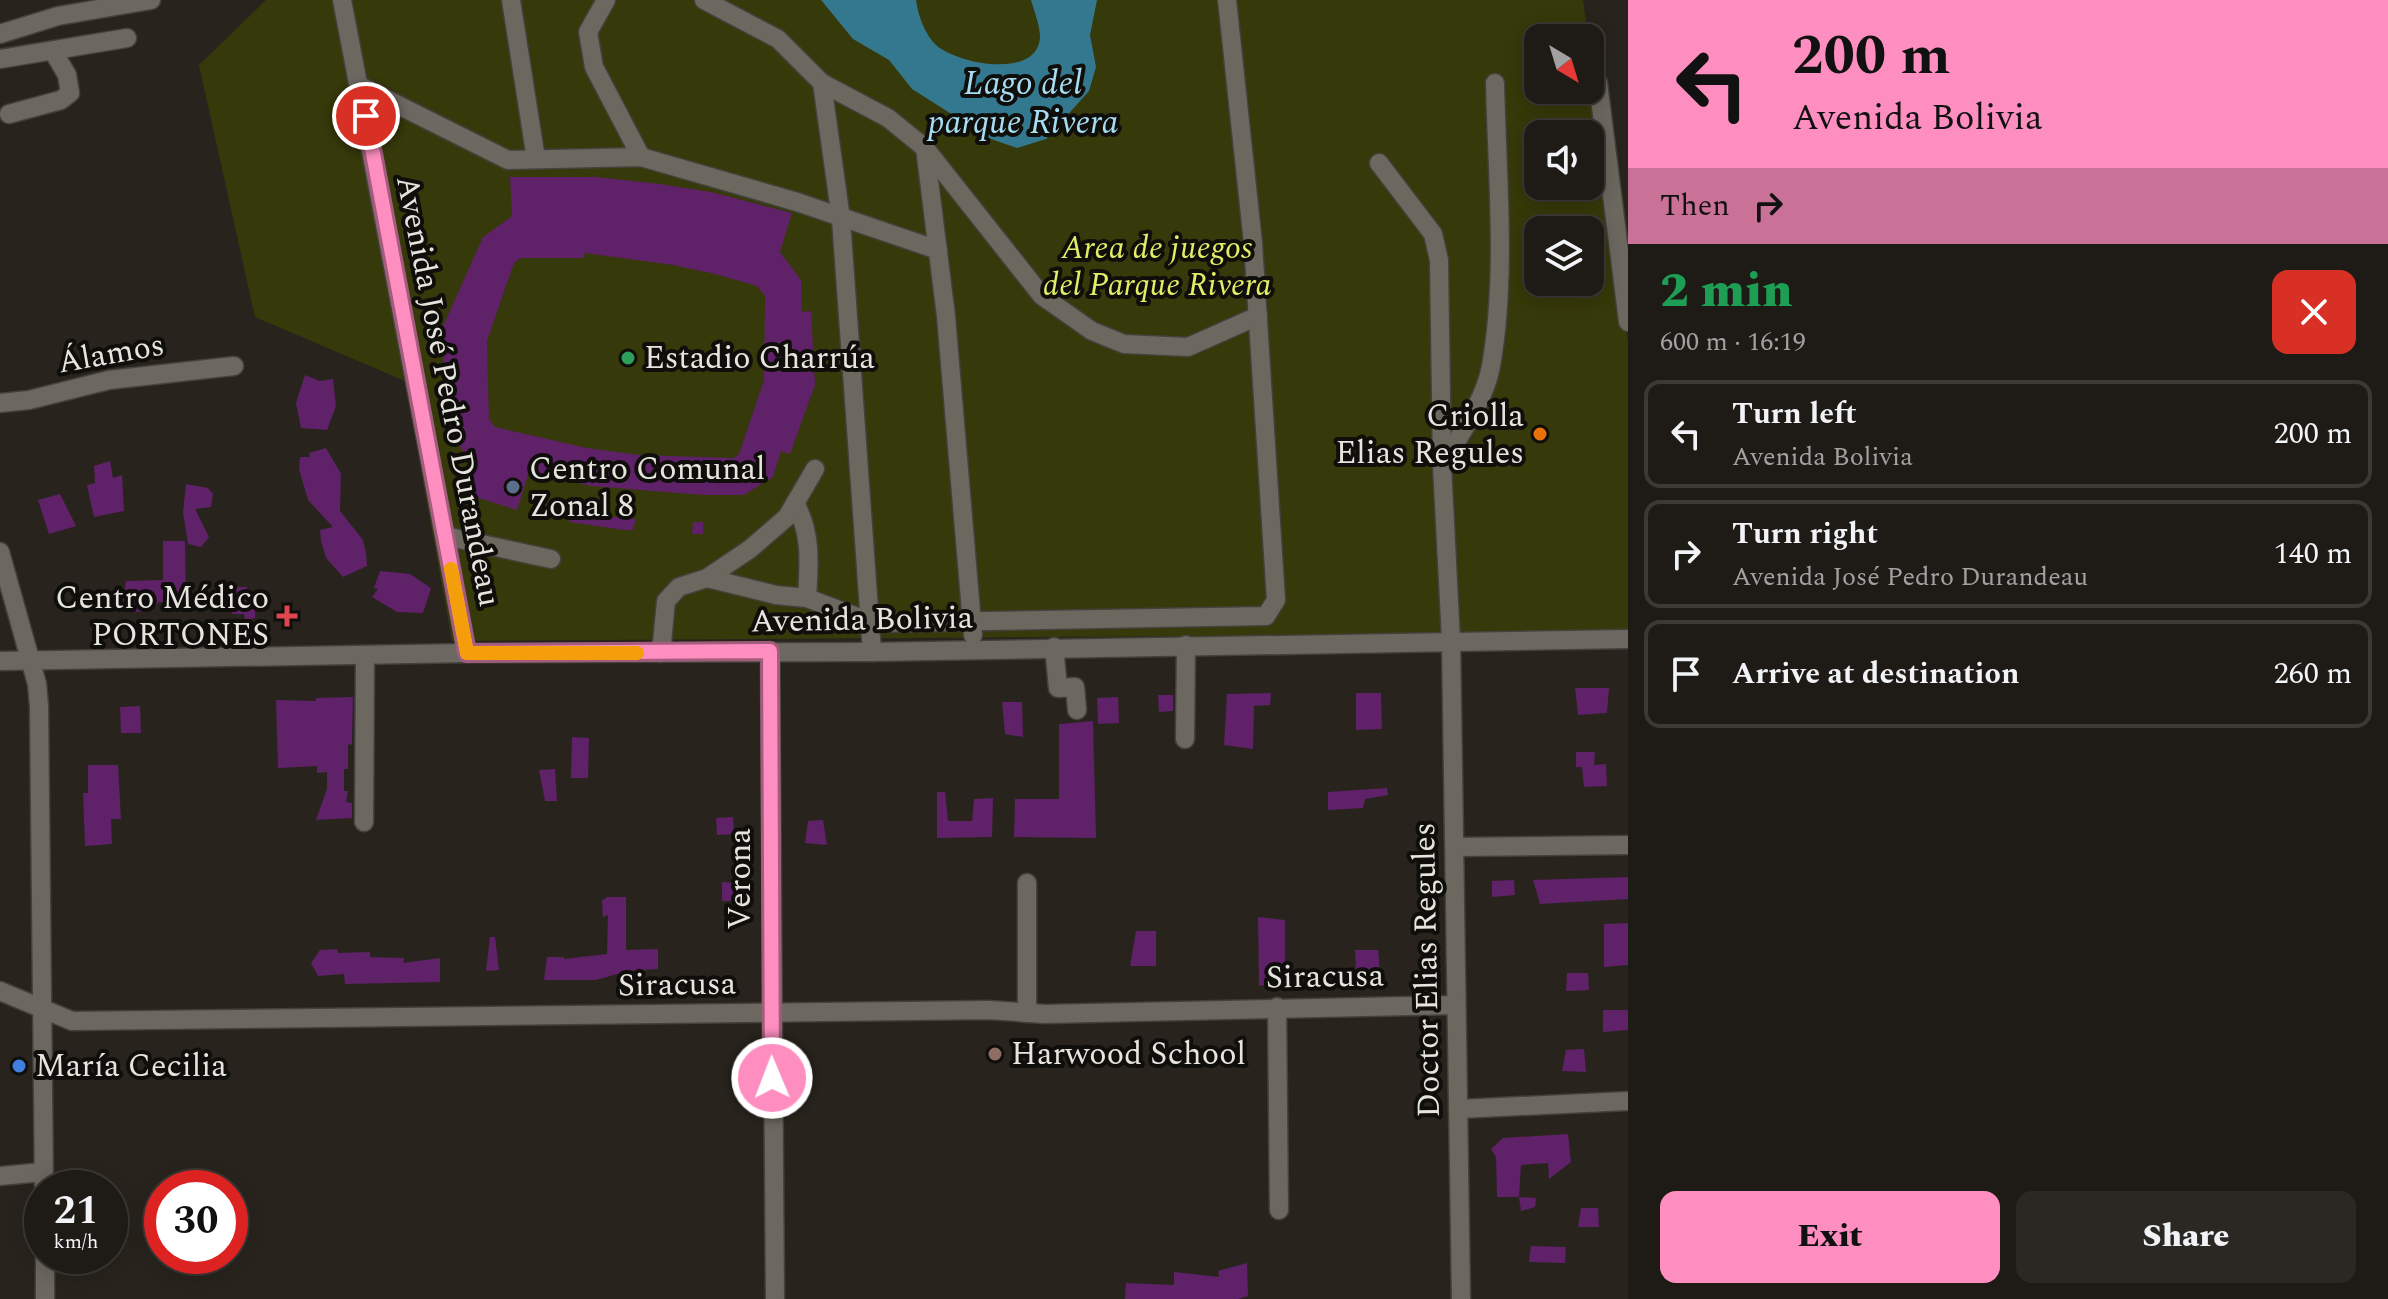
<!DOCTYPE html>
<meta charset="utf-8">
<style>
body{margin:0;font-family:Spectral,serif;background:#2b2823;color:#f1f3f6;height:100vh;display:flex;flex-direction:column;font-size:30px;white-space:nowrap}
*{box-sizing:border-box;margin:0}
p{font-size:26px;color:#a1a1a1}
.icon{flex:none;width:44px;height:44px;fill:none;stroke:currentColor;stroke-width:2;stroke-linecap:round;stroke-linejoin:round}
.map{position:relative;flex:1;overflow:hidden}
.drawer{display:flex;flex-direction:column;background:#1e1b16;width:760px}
.drawer>*{flex:none}
.top-card{background:#fd8ebf;color:#111;overflow:hidden}
.needle{width:52px;rotate:142deg}
.buttons{position:absolute;left:1524px;top:24px;display:grid;gap:16px}
.buttons a{display:grid;place-items:center;width:80px;height:80px;border-radius:16px;background:#1e1b16;box-shadow:0 4px 20px #0003,0 0 0 2px #3c3935;font-size:40px}
.speed{position:absolute;left:24px;top:1170px;display:flex;gap:16px;font-size:40px;font-weight:700;text-align:center}
.speed>*{display:grid;place-content:center;width:104px;height:104px;border-radius:50%;background:#1e1b16;box-shadow:0 4px 20px #0003,0 0 0 2px #3c3935;line-height:1}
.speed small{font-size:20px;font-weight:400}
.speed .limit{border:12px solid #d22;background:#fff;color:#111}
.pin{position:absolute;display:grid;place-items:center;width:68px;height:68px;color:#fff;margin:-34px;border:4px solid #fff;border-radius:50%;box-shadow:0 2px 8px #0007}
.me{position:absolute;width:88px;margin:-44px;rotate:359deg;stroke-linejoin:round;filter:drop-shadow(0 0 6px #0008)}
.turn{display:flex;align-items:center;gap:28px;height:168px;padding:0 32px;font-size:36px}
.turn .icon{width:104px;height:104px;stroke-width:2.5}
.turn b{display:block;font-size:56px;line-height:68px}
.then{display:flex;align-items:center;height:76px;padding:0 32px;background:#0003;gap:16px;font-size:30px}
.round{display:grid;place-items:center;flex:none;width:84px;height:84px;border-radius:16px;background:#2b2823}
.head{display:flex;align-items:center;justify-content:space-between;height:136px;padding:0 32px}
h1{font-size:48px;font-weight:800;line-height:60px;color:#1e9e55}
.cta{display:flex;gap:16px;margin-top:auto;padding:16px 32px}
.cta a{flex:1;height:92px;border-radius:16px;background:#fd8ebf;color:#111;font-size:32px;font-weight:800;line-height:92px;text-align:center}
.cta a+a{background:#2b2823;color:#f1f3f6}
ul{padding:0;list-style:none}
li{display:flex;align-items:center;gap:24px;height:108px;margin:0 16px 12px;padding:0 16px;border:4px solid #3c3935;border-radius:16px}
li div{flex:1}
li b{display:block;font-size:30px}
li em{font-style:normal}
main{display:flex;flex:1;min-height:0}
.map>svg:first-child{display:block}
.green{fill:#363909;fill-rule:evenodd}
.water{fill:#347890}
.building{fill:#5f2167;fill-rule:evenodd}
.lines{fill:none;stroke-linecap:round;stroke-linejoin:round}
.minor-casing{stroke:#43413b;stroke-width:21}
.minor{stroke:#6c6860;stroke-width:18}
.route-casing{stroke:#a45c7c;stroke-width:20}
.route{stroke:#fd8ebf;stroke-width:14}
.slow{stroke:#f59e0b;stroke-width:14}
.leisure-dot{fill:#2e9e5b;stroke:#0f0e0b;stroke-width:3}
.food-dot{fill:#e8710a;stroke:#0f0e0b;stroke-width:3}
.service-dot{fill:#5c6f8a;stroke:#0f0e0b;stroke-width:3}
.health-dot{fill:#e0444e;stroke:#0f0e0b;stroke-width:3}
.education-dot{fill:#8d6e63;stroke:#0f0e0b;stroke-width:3}
.shop-dot{fill:#3f7fe0;stroke:#0f0e0b;stroke-width:3}
.labels{text-anchor:middle;dominant-baseline:central;stroke-width:8;stroke-linejoin:round;paint-order:stroke}
.park-label{font-size:32px;font-style:italic;fill:#e3ee66;stroke:#0f0e0b}
.street-label{font-size:32px;fill:#e6e4df;stroke:#0f0e0b}
.poi-label{font-size:32px;fill:#e6e4df;stroke:#0f0e0b;text-anchor:start}
.water-label{font-size:34px;font-style:italic;fill:#a6ddf2;stroke:#0f0e0b}
</style>
<main>
<div class="map">
<svg width="1628" height="1299" viewBox="0 0 1628 1299">
<rect width="100%" height="100%" fill="#28241d"/>
<!-- green -->
<path class="green" d="M266 0H1583L1588 38H1538V90H1590V53L1628 342V633L452 641 405 381 255 317 199 65ZM1538 134H1590V186H1538ZM1538 230H1590V282H1538Z"/>
<!-- water -->
<path class="water" d="M821 0H916C918 15 925 35 936 45 957 64 1038 80 1040 37 1040 26 1034 10 1031 0H1097L1090 35 1096 67 1089 91 1046 139 1017 148 991 139 912 89 889 60 853 39Z"/>
<!-- building -->
<g class="building">
<path d="M510 177H596L660 184 711 192 792 213 780 252 801 280 802 312 811 311 815 385 790 454 781 451 773 477 744 495H703L591 486 529 472 517 510 466 494 476 457 464 452 449 432 441 331 483 237 512 216ZM585 253 673 265 715 274 757 286 765 296 764 380 739 454 733 458 639 455 587 448 495 427 489 419 487 341 514 263 521 258H583Z"/>
<path d="M305 375 320 381 333 379 336 406 327 430 301 428 296 403Z"/>
<path d="M326 448 341 474 340 511 363 540 366 553 367 566 343 577 326 558 321 541 320 530 333 527 308 500 299 469 300 457H310L309 453Z"/>
<path d="M110 461 113 478 122 475 124 511 94 517 87 485 95 483 94 466Z"/>
<path d="M186 484 208 488 213 494 211 507 195 509 209 537 201 547 188 544 183 512Z"/>
<path d="M60 494 76 526 49 534 38 500Z"/>
<path d="M569 510 595 515 636 519 633 530H624L569 522Z"/>
<path d="M693 522H703V534H692Z"/>
<path d="M163 541H185L186 603 159 602 148 612 121 611 126 581 163 580Z"/>
<path d="M380 571 410 574 431 588 423 613 397 612 372 597 378 589 374 588Z"/>
<path d="M234 587H247L246 601 255 600V618L245 620 244 614H232Z"/>
<path d="M1575 688H1609L1607 713 1578 715Z"/>
<path d="M1271 693 1270 705 1254 706 1253 749 1224 745 1227 694Z"/>
<path d="M1356 693H1381L1382 729 1356 730Z"/>
<path d="M1158 695H1173V711L1159 712Z"/>
<path d="M353 697 352 745 348 744V769H344V791H348L346 802 352 803V818L316 820 327 789V772L317 773V766L278 768 276 700 316 701V698Z"/>
<path d="M1118 697 1119 723 1098 724 1097 698Z"/>
<path d="M1002 702H1022L1023 737 1005 734Z"/>
<path d="M140 706 141 733H121L120 707Z"/>
<path d="M1093 721 1096 838 1014 837 1015 799H1059V724Z"/>
<path d="M572 737 589 738 588 778H571Z"/>
<path d="M1576 752H1595L1594 765 1606 764 1607 786 1584 787 1582 767H1576Z"/>
<path d="M88 765H118L121 819H111L112 844 85 846 83 793H88Z"/>
<path d="M555 769 557 801H545L539 770Z"/>
<path d="M1387 788 1388 795 1365 799 1363 808 1328 810V792Z"/>
<path d="M937 792H945L948 821H972L974 799 993 798 992 837 937 838Z"/>
<path d="M733 817 734 834 717 835 716 818Z"/>
<path d="M823 820 827 845 805 843 808 821Z"/>
<path d="M1628 877V899L1540 904 1533 880Z"/>
<path d="M1514 880 1515 895 1492 897V881Z"/>
<path d="M722 882 738 883V901H722Z"/>
<path d="M607 897H626V950L658 949V969L628 971 596 980H544L547 957H564V959L607 954 608 915 603 917 602 901Z"/>
<path d="M1258 917 1285 920V976L1273 974 1269 984 1259 986Z"/>
<path d="M1628 923V965L1604 967V924Z"/>
<path d="M1136 931H1156V966H1130Z"/>
<path d="M490 937H495L499 970 486 971Z"/>
<path d="M337 949 338 953 370 952V957L404 958 403 963 440 958V982L345 984 344 974 318 976 311 963 320 950Z"/>
<path d="M1355 950H1378L1380 972H1356Z"/>
<path d="M1567 973H1588L1589 990 1566 991Z"/>
<path d="M1603 1010H1628V1030L1603 1032Z"/>
<path d="M1584 1049 1586 1072 1562 1071 1566 1050Z"/>
<path d="M1568 1134 1571 1162 1549 1179 1548 1163 1521 1165 1519 1197H1497L1496 1157 1491 1149 1503 1138Z"/>
<path d="M1519 1197 1536 1198 1535 1207 1521 1211Z"/>
<path d="M1581 1208H1598L1599 1227H1578Z"/>
<path d="M1531 1246 1566 1247 1565 1263 1529 1262Z"/>
<path d="M1247 1263 1248 1296 1238 1299H1125L1126 1283 1174 1285V1272L1219 1277 1218 1271Z"/>
</g>
<g class="lines">
<!-- minor casing -->
<g class="minor-casing">
<g id="minor">
<path d="M342 0 467 653"/>
<path d="M511 0 536 159"/>
<path d="M606 0 588 32 594 67 641 157"/>
<path d="M704 0 778 39 822 83 888 118 925 148 1042 296 1092 331 1124 344 1188 347 1258 316"/>
<path d="M0 34 58 16 151 0"/>
<path d="M0 59 127 38"/>
<path d="M822 83 841 219 872 652"/>
<path d="M1598 83 1628 322"/>
<path d="M360 86 508 160 641 157 797 202 938 250"/>
<path d="M9 114 61 100 70 93 67 75 53 51"/>
<path d="M925 148 946 316 973 635"/>
<path d="M1379 163 1433 234 1439 260 1442 465 1451 640 1461 1299"/>
<path d="M0 403 29 400 109 380 234 366"/>
<path d="M1442 465C1459 436 1485 400 1491 366 1507 274 1497 176 1495 83"/>
<path d="M795 503C812 534 809 564 807 598"/>
<path d="M445 536 551 559"/>
<path d="M0 552 37 684 39 706 44 1188"/>
<path d="M707 578 750 549 787 517 815 469"/>
<path d="M1054 647 1058 688 1075 687 1077 710"/>
<path d="M770 651 775 1299"/>
<path d="M661 653 666 601 679 587 707 578 776 595 807 598 873 623 1266 616 1276 600 1253 243 1227 0"/>
<path d="M0 661 467 653 872 652 1628 639"/>
<path d="M1185 739 1186 645"/>
<path d="M364 822 365 655"/>
<path d="M1455 847 1628 845"/>
<path d="M1027 883V1013"/>
<path d="M0 991 72 1021 989 1010 1045 1014 1456 1005"/>
<path d="M1277 1007 1279 1210"/>
<path d="M1460 1109 1628 1101"/>
<path d="M0 1176 43 1172"/>
<path d="M45 1256V1299"/>
</g>
</g>
<!-- minor -->
<use href="#minor" class="minor"/>
</g>
<g class="lines">
<!-- route casing -->
<g class="route-casing">
<path id="route" d="M366 116 467 653 770 651 772 1078"/>
</g>
<!-- route -->
<use href="#route" class="route"/>
<!-- slow -->
<path class="slow" d="M451 569 467 653H637"/>
</g>
<!-- markers -->
<circle class="leisure-dot" cx="628" cy="358" r="8"/>
<circle class="food-dot" cx="1540" cy="434" r="8"/>
<circle class="service-dot" cx="513" cy="487" r="8"/>
<path class="health-dot" d="M283 604h8v8h8v8h-8v8h-8v-8h-8v-8h8z"/>
<circle class="education-dot" cx="995" cy="1054" r="8"/>
<circle class="shop-dot" cx="19" cy="1066" r="8"/>
<g class="labels">
<!-- park labels -->
<g class="park-label">
<text x="1157" y="248">Area de juegos<tspan x="1157" dy="37">del Parque Rivera</tspan></text>
</g>
<!-- street labels -->
<g class="street-label">
<text transform="translate(111 354) rotate(-10)">Álamos</text>
<text transform="translate(448 391) rotate(79)">Avenida José Pedro Durandeau</text>
<text transform="translate(862 620) rotate(-1)">Avenida Bolivia</text>
<text transform="translate(740 879) rotate(-90)">Verona</text>
<text transform="translate(1427 970) rotate(-91)">Doctor Elias Regules</text>
<text transform="translate(1325 977) rotate(-1)">Siracusa</text>
<text transform="translate(677 985) rotate(-1)">Siracusa</text>
</g>
<!-- poi labels -->
<g class="poi-label">
<text x="644" y="358">Estadio Charrúa</text>
<text x="1524" y="416" text-anchor="end">Criolla<tspan x="1524" dy="37">Elias Regules</tspan></text>
<text x="529" y="469">Centro Comunal<tspan x="529" dy="37">Zonal 8</tspan></text>
<text x="269" y="598" text-anchor="end">Centro Médico<tspan x="269" dy="37">PORTONES</tspan></text>
<text x="1011" y="1054">Harwood School</text>
<text x="35" y="1066">María Cecilia</text>
</g>
<!-- water labels -->
<g class="water-label">
<text x="1023" y="84">Lago del<tspan x="1023" dy="39">parque Rivera</tspan></text>
</g>
</g>
</svg>
<div class="buttons">
<a><svg class="needle" viewBox="-14 -14 28 28"><path d="M0-13l5 13h-10z" fill="#e53935"/><path d="M0 13l5-13h-10z" fill="#a1a1a1"/></svg></a>
<a><svg class="icon" aria-label="sound" viewBox="0 0 24 24"><path d="M4 9h4l5-4v14l-5-4H4zM17 9q2 3 0 6"/></svg></a>
<a><svg class="icon" aria-label="layers" viewBox="0 0 24 24"><path d="M12 4l9 5-9 5-9-5zM3 14l9 5 9-5"/></svg></a>
</div>
<div class="speed"><div>21<small>km/h</small></div><div class="limit">30</div></div>
<div class="pin" style="left:366px;top:116px;background:#d93025"><svg class="icon" aria-label="arrive" viewBox="0 0 24 24"><path d="M6 21V4h12l-3 4 3 4H6"/></svg></div>
<svg class="me" style="left:772px;top:1078px" viewBox="-20 -20 40 40"><circle r="17" fill="#fd8ebf" stroke="#fff" stroke-width="3"/><path d="M0-11L8 9 0 5-8 9z" fill="#fff"/></svg>
</div>
<section class="drawer">
<div class="top-card">
<div class="turn"><svg class="icon" aria-label="left" viewBox="0 0 24 24"><path d="M17 20v-9H6M10 6l-5 5 5 5"/></svg><div><b>200 m</b>Avenida Bolivia</div></div>
<div class="then">Then<svg class="icon" aria-label="right" viewBox="0 0 24 24"><path d="M7 20v-9h11M14 6l5 5-5 5"/></svg></div>
</div>
<div class="head"><div><h1>2 min</h1><p>600 m · 16:19</p></div><a class="round" style="background:#d93025;color:#fff"><svg class="icon" aria-label="close" viewBox="0 0 24 24"><path d="M6 6l12 12M18 6L6 18"/></svg></a></div>
<ul>
<li><svg class="icon" aria-label="left" viewBox="0 0 24 24"><path d="M17 20v-9H6M10 6l-5 5 5 5"/></svg><div><b>Turn left</b><p>Avenida Bolivia</p></div><em>200 m</em></li>
<li><svg class="icon" aria-label="right" viewBox="0 0 24 24"><path d="M7 20v-9h11M14 6l5 5-5 5"/></svg><div><b>Turn right</b><p>Avenida José Pedro Durandeau</p></div><em>140 m</em></li>
<li><svg class="icon" aria-label="arrive" viewBox="0 0 24 24"><path d="M6 21V4h12l-3 4 3 4H6"/></svg><div><b>Arrive at destination</b></div><em>260 m</em></li>
</ul>
<div class="cta"><a>Exit</a><a>Share</a></div>
</section>
</main>
